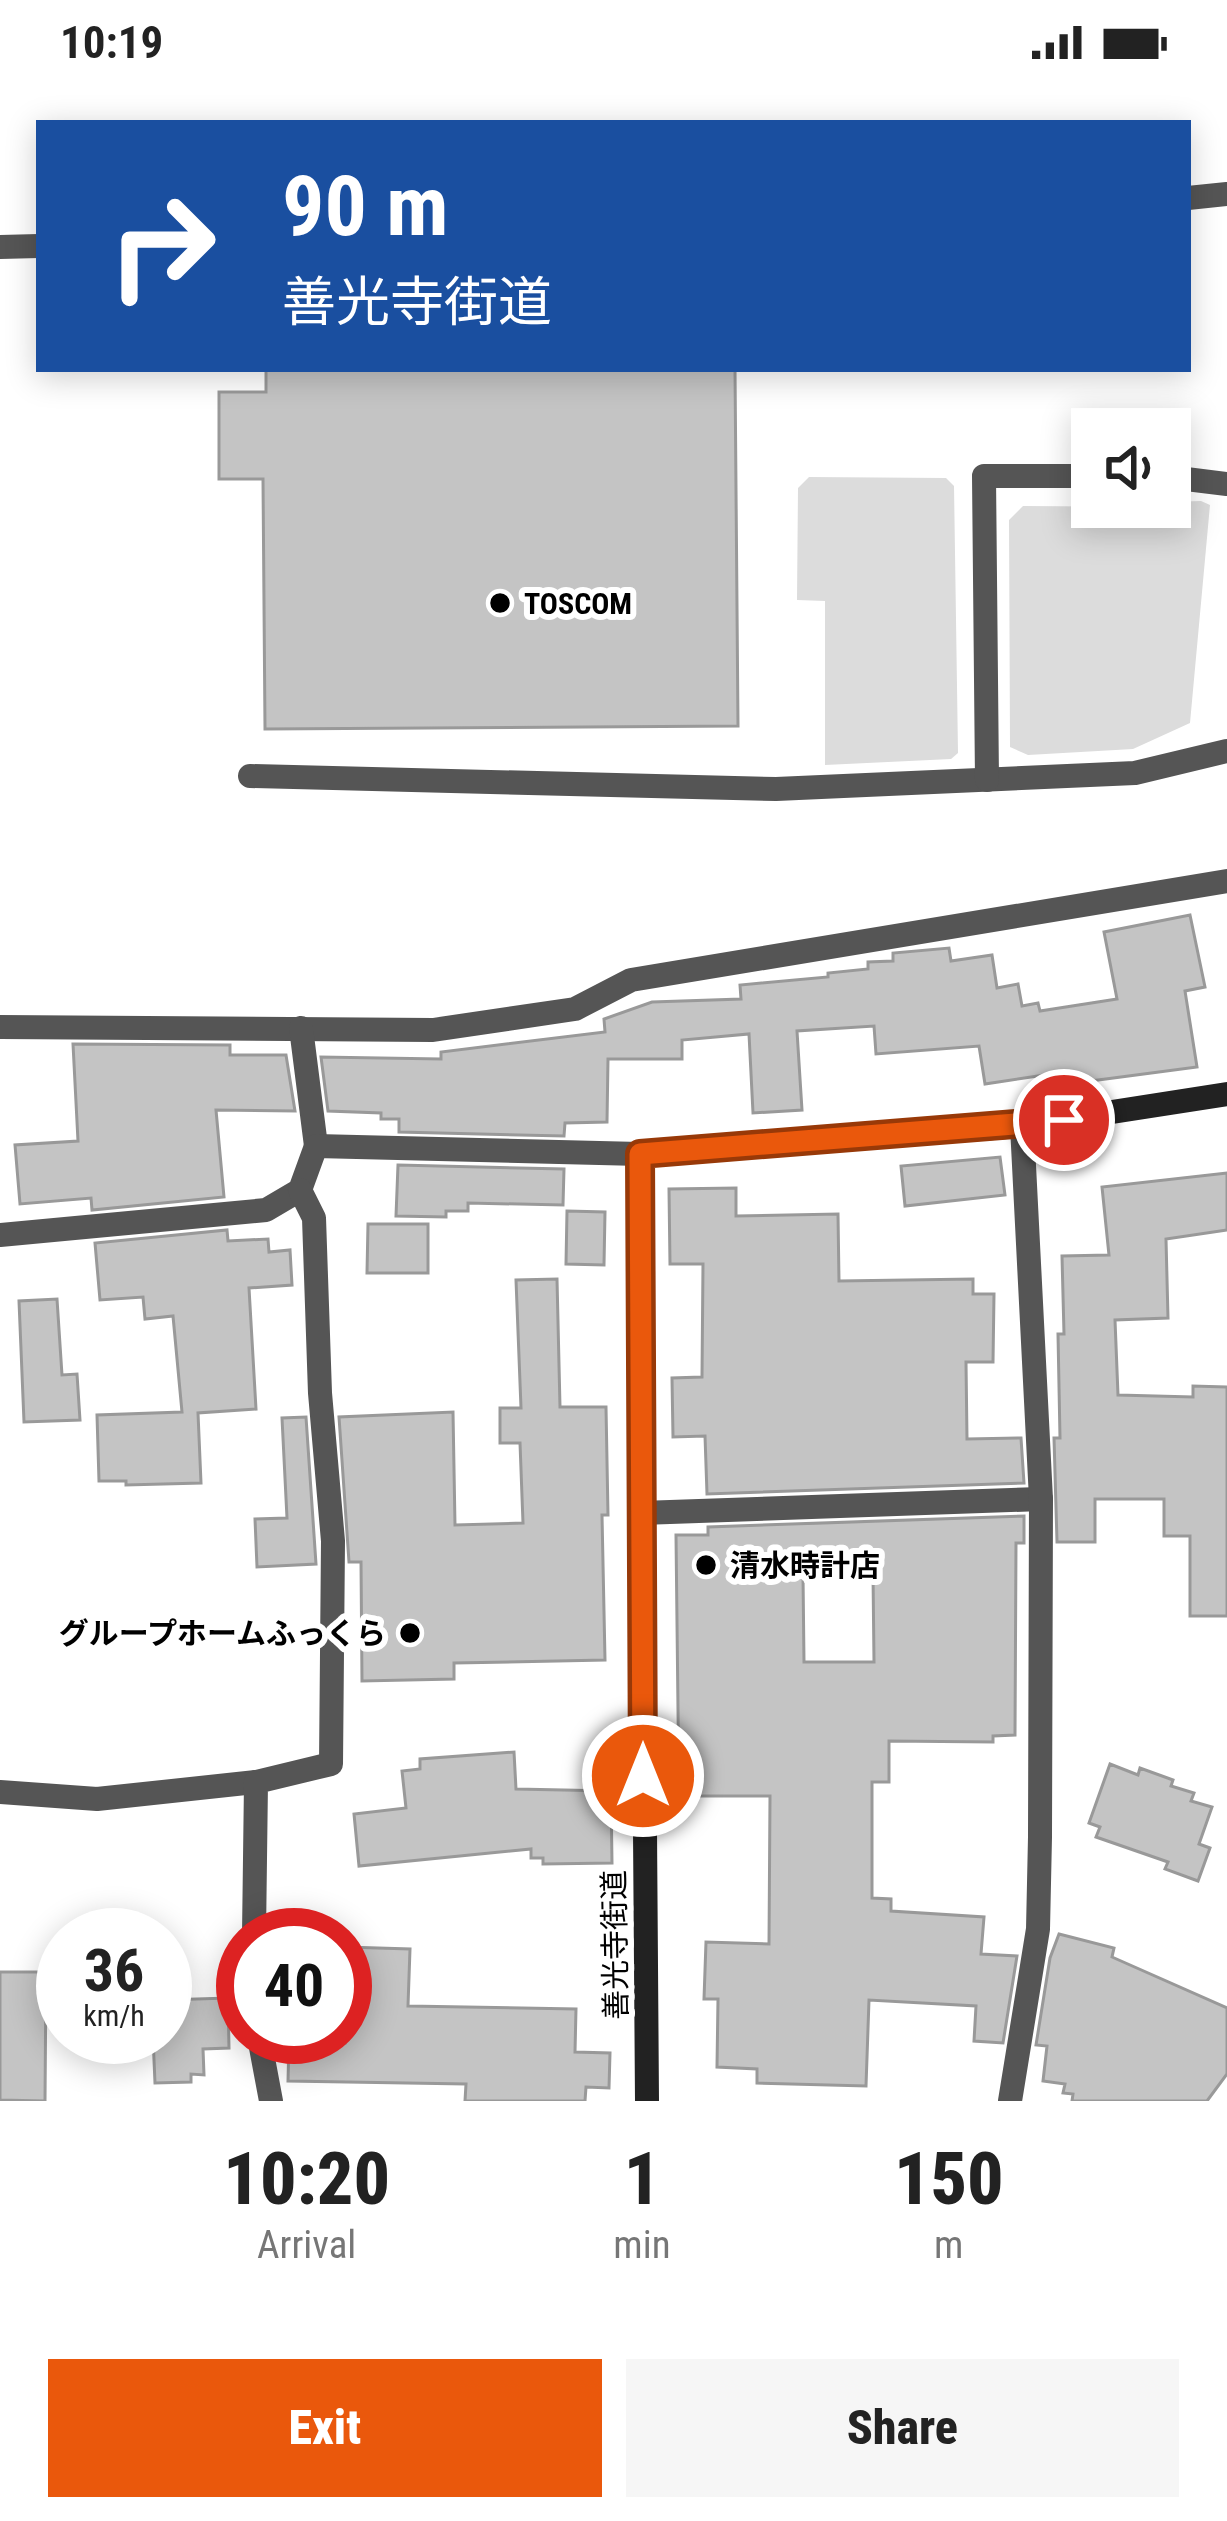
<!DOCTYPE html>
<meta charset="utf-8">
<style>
body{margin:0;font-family:"Roboto Condensed","Noto Sans JP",sans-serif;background:#f6f6f6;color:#222;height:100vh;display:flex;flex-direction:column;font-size:45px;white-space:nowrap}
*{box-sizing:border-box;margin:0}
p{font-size:39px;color:#767676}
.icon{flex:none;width:66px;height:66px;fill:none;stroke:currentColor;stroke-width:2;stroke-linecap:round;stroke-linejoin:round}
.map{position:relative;height:2017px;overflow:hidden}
.panel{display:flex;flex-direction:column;background:#fff;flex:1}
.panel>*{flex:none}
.banner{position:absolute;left:36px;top:36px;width:1155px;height:252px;border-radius:0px;box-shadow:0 6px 30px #0003;background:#1a4fa0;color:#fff;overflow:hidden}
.buttons{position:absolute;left:1071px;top:324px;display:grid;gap:24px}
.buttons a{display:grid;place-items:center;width:120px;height:120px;border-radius:0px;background:#fff;box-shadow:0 6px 30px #0003;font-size:60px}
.speed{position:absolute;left:36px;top:1824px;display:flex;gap:24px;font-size:60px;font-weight:700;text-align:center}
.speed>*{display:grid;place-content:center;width:156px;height:156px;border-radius:50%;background:#fff;box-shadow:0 6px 30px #0003;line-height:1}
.speed small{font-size:30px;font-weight:400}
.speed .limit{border:18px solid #d22;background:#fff;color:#111}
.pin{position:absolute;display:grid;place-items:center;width:102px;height:102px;color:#fff;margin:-51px;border:6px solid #fff;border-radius:50%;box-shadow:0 3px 12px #0007}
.me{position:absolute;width:132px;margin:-66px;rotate:0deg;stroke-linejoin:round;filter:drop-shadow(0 0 9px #0008)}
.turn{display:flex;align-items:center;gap:42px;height:252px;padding:0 48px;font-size:54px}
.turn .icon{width:156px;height:156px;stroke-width:2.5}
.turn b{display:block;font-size:84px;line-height:102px}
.eta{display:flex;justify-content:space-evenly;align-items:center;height:204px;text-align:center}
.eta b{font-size:72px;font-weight:800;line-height:84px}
.cta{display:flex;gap:24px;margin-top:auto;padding:24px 48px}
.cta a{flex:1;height:138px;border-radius:0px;background:#ea580c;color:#fff;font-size:48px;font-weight:800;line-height:138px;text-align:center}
.cta a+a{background:#f6f6f6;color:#222}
.status{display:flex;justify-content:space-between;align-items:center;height:84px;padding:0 60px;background:#fff;direction:ltr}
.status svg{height:33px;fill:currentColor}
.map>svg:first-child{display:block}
.green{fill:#dcdcdc}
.building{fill:#c4c4c4;stroke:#999;stroke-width:3;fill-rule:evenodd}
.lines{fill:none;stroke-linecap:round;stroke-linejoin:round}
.lane{stroke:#555;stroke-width:24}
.street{stroke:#555;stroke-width:24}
.secondary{stroke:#222;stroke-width:24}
.route-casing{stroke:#983908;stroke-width:30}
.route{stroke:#ea580c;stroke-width:21}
.poi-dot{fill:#000;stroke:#fff;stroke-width:4.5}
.labels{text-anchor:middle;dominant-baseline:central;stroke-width:12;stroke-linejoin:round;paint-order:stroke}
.poi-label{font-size:30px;font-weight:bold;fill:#000;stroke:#fff;text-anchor:start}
.street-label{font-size:30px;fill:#000;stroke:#fff}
</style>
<div class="status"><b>10:19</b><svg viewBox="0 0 49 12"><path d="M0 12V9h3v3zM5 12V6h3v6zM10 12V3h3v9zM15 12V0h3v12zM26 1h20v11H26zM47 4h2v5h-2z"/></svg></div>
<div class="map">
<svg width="1227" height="2017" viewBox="0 0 1227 2017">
<rect width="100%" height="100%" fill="#fff"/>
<!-- green -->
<g class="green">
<path d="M809 393 946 394 954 402 958 669 951 675 825 681V517L797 516 798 404Z"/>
<path d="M1201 417 1210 421 1190 639 1133 665 1028 671 1010 663 1009 436 1023 422 1170 423V418Z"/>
</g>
<!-- building -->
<g class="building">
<path d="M266 285H735L738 642 265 645 263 395H219V308H266Z"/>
<path d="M1190 831 1205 903 1185 907 1197 983 1060 1001 1058 989 985 1000 979 962 876 970 874 942 797 947 802 1026 753 1029 749 950 682 956V975H608L607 1038 565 1039 564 1052 399 1048V1035H381V1029L328 1027 321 973 441 975V968L605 948 604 935 652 918 741 915 740 901 828 893V889L868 885V878L893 877V869L949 864 951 877 992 871 997 904 1018 900 1022 922 1038 919 1040 927 1117 915 1104 848Z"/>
<path d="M73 960 230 961V971H286L295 1027 216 1026 224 1113 92 1126 91 1114 20 1120 15 1061 78 1057Z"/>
<path d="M1000 1073 1005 1111 905 1122 901 1082Z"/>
<path d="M398 1081 564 1085 563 1121 468 1119V1127H446V1133L396 1132Z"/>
<path d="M1227 1089V1146L1166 1155 1168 1234 1115 1236 1118 1311 1193 1313V1302L1227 1303V1532H1190V1452H1164V1415H1095V1458H1057L1054 1354H1060L1058 1250H1064L1062 1172 1109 1171 1102 1103Z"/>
<path d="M736 1104V1132L838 1130 839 1197 973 1195V1210H994L993 1278H966L967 1355 1021 1354 1024 1399 707 1410 705 1352 673 1353 672 1294 702 1293 703 1180H670L669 1105Z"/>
<path d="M567 1127 605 1128 604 1181 566 1180Z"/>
<path d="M368 1140H428V1189H367Z"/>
<path d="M227 1146 228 1157 268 1155 269 1168 290 1166 292 1201 249 1204 256 1325 198 1329 201 1399 126 1401V1397H99L97 1331 182 1328 173 1232 145 1235 143 1213 100 1216 95 1159Z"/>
<path d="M557 1195 560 1323H606L608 1431H602L605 1576 454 1579V1595L362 1597 361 1478H349L339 1333 453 1328 455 1441 523 1439 520 1359H500V1324H521L516 1196Z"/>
<path d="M57 1215 62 1291 77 1290 80 1336 24 1338 19 1217Z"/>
<path d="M306 1333 316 1480 257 1483 255 1435 287 1434 282 1334Z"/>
<path d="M1024 1432V1459H1016L1015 1651 993 1652V1658L889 1657V1698H872V1814L891 1815V1827L984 1833 981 1870 1017 1872 1003 1959 974 1957 976 1922 869 1916 866 2002 757 1999V1985L717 1983 718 1915H704L706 1858 769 1860 770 1712H679L676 1451H708V1443ZM873 1490 874 1578H804L803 1491Z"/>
<path d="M514 1668 516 1705 611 1707 612 1779 543 1780V1774H531V1765L359 1782 354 1730 406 1724 402 1687 420 1685V1675Z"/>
<path d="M1110 1680 1138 1691 1140 1684 1173 1696 1171 1702 1194 1709 1191 1717 1212 1723 1199 1760 1210 1764 1198 1797 1165 1785 1168 1778 1096 1753 1100 1743 1089 1739Z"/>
<path d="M1059 1850 1114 1864 1112 1873 1227 1924V1990L1207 2017H1072L1073 2010 1063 2009 1065 2000 1043 1997 1047 1962 1036 1961 1050 1874Z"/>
<path d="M345 1863 410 1865 408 1922 576 1925 575 1968 610 1969 609 2004 586 2003 585 2017H465L466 2000 288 1997 289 1957 345 1959Z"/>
<path d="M0 1888H46L45 2017 0 2016Z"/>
<path d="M228 1914 229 1964 203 1965 204 1991 191 1990V1998L155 1999 153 1953H165V1916Z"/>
</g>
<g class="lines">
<!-- lane -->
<g class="lane">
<path d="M1170 393 1227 400"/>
<path d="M250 692 776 705 1135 689 1227 667"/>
<path d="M987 696 984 392H1092"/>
<path d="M641 1429 1041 1415"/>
</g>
<!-- street -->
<g class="street">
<path d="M1188 114 1227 110"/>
<path d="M0 163 39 162"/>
<path d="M0 943 433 946 575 925 631 896 1227 797"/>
<path d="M301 944 316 1062"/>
<path d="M0 1151 266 1126 300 1106 316 1062 640 1070"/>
<path d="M0 1708 97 1715 256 1698"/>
<path d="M254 1851 256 1698 331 1680 333 1457 320 1309 314 1134 300 1106"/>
<path d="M259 1953 271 2017"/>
<path d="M1010 2017 1038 1845 1040 1753 1041 1415 1022 1042"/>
</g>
<!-- secondary -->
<path class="secondary" d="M647 2017 640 1070 1022 1042 1227 1010"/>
</g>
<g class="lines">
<!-- route casing -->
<g class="route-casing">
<path id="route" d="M643 1692 640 1070 1064 1036"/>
</g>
<!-- route -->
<use href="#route" class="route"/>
</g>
<!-- markers -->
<g class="poi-dot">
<circle cx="500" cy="519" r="12"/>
<circle cx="706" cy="1481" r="12"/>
<circle cx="410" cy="1549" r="12"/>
</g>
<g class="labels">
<!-- poi labels -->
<g class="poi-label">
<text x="524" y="519">TOSCOM</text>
<text x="730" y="1481">清水時計店</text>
<text x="386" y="1549" text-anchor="end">グループホームふっくら</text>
</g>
<!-- street labels -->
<g class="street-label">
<text transform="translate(615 1861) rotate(-91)">善光寺街道</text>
</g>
</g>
</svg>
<div class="buttons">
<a><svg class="icon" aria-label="sound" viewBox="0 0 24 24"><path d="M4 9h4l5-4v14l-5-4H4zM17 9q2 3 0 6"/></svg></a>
</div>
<div class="speed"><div>36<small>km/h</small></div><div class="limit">40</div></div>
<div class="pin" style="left:1064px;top:1036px;background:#d93025"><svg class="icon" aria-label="arrive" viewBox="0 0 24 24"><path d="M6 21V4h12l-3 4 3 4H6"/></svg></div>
<svg class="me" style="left:643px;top:1692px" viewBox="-20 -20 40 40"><circle r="17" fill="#ea580c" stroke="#fff" stroke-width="3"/><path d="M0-11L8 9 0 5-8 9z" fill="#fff"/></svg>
<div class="banner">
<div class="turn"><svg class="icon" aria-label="right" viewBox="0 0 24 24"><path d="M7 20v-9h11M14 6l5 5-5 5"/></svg><div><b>90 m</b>善光寺街道</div></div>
</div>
</div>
<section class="panel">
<div class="eta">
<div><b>10:20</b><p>Arrival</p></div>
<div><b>1</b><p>min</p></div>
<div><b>150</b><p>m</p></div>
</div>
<div class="cta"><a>Exit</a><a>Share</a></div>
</section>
